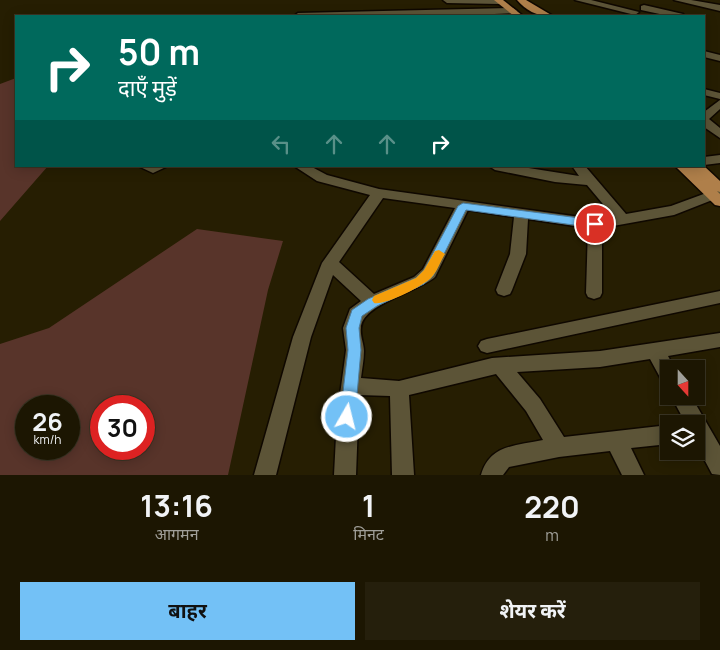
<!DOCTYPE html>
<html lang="hi">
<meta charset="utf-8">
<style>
body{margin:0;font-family:Manrope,"Noto Sans Devanagari",sans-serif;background:#251f0c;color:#f1f3f6;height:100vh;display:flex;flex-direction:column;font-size:19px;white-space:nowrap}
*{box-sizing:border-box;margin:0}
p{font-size:16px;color:#a09f99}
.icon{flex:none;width:28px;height:28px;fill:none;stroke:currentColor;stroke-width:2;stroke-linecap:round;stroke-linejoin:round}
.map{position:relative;height:475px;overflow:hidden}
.panel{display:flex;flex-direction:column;background:#1c1602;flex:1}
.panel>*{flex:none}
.guide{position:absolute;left:15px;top:15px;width:690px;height:152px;border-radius:0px;box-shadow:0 2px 12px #0003,0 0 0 1px #3a3524;background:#00695c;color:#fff;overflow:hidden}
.needle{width:32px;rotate:159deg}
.buttons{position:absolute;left:660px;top:360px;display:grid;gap:10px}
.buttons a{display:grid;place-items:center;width:45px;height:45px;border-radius:0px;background:#1c1602;box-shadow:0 2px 12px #0003,0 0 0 1px #3a3524;font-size:25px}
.speed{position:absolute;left:15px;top:395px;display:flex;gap:10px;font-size:25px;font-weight:700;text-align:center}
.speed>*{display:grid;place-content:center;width:65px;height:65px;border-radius:50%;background:#1c1602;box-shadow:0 2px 12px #0003,0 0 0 1px #3a3524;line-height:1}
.speed small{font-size:12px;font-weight:400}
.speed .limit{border:8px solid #d22;background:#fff;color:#111}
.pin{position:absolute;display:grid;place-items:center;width:42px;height:42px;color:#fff;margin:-21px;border:2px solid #fff;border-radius:50%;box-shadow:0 1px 5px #0007}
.me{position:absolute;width:55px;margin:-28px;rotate:8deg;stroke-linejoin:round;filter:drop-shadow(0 0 4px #0008)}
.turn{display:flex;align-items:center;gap:18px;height:105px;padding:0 20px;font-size:22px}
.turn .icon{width:65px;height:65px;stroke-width:2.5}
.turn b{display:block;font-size:35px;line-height:42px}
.lanes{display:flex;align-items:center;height:48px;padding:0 20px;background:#0003;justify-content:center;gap:25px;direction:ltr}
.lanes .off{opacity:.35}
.eta{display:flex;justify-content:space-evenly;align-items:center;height:85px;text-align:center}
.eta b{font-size:30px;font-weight:700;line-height:35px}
.action{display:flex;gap:10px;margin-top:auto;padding:10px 20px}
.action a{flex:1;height:58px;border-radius:0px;background:#73c1f6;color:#111;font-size:20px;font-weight:700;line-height:58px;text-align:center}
.action a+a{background:#251f0c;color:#f1f3f6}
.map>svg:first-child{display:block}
.green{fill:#58342a;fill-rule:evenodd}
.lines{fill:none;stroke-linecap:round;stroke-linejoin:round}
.minor-casing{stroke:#0f0800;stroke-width:3}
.tertiary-casing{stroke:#0f0800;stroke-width:3}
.trunk-casing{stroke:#0f0800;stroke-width:3}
.minor{fill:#5c5437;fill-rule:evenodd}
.tertiary{fill:#5c5437;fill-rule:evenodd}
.trunk{fill:#af7f4a;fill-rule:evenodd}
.route{fill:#73c1f6;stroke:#4b7da0}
.slow{fill:#f59e0b}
</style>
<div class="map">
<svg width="720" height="475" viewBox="0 0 720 475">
<rect width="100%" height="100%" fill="#261e02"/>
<!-- green -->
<g class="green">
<path d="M16 78V166H48L0 221V84Z"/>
<path d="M197 229 283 241 268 290 228 475H0V344L49 328ZM26 406H69V449H26ZM101 406H144V449H101Z"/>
</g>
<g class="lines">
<!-- minor casing -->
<g class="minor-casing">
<g id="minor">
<path d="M443 0H503V1L499 4 447 3Z"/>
<path d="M575 0H591L639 12 635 15Z"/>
<path d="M674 0H691L720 5V11Z"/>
<path d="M644 5 683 14 684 16H669L641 10V6Z"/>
<path d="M513 8 517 11 516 13 452 16H294L298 13Z"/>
<path d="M704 89 720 93V99L704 95Z"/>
<path d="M720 100V109L709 119 720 128V138L704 127V112Z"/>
<path d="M720 155V163L704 165V157Z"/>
<path d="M138 166H168L153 173Z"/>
<path d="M294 166H310L327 175 379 189 595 219 613 216 587 185 555 182 495 170 489 166H516L579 176 572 166H585L626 214 671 206 720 188V197L674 215 602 228V293L600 297 594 299 588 297 586 293 588 228 528 219 526 254 512 290 510 294 504 296 498 294 496 290 510 254 514 217 468 210 435 277C418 292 362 304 361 328 360 336 364 344 364 351 364 360 362 369 361 378L399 381 492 358 600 351 720 333V347L668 356 675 369H669V383L662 381 650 359 600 367 517 372 540 399 564 437 669 425V444L631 448 644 475H622L610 451 559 457 509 467 503 475H481C490 444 516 446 543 440L526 411 496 374 409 395 414 475H392L390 396 359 395 356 475H334L337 417 346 350 343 328 350 309 361 301 333 275 311 337 276 475H254L293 337 322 263 370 195 317 181ZM383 198 455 208 423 269 414 277 374 294 339 262Z"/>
<path d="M720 291V303L487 353 481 351 478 346 481 341 487 339Z"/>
<path d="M671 396H691L720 446V475L712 474 696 444V424H686Z"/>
</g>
</g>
<!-- tertiary casing -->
<g class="tertiary-casing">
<path id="tertiary" d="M704 51 720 55V61L704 57Z"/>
</g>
<!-- trunk casing -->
<g class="trunk-casing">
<g id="trunk">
<path d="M494 0H503L523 16H514Z"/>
<path d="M517 0H526L553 16C539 17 526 11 517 0Z"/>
<path d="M675 166 691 168 690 166H704L720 181V192L717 191 720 194V206L715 205Z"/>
</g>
</g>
<!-- minor -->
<use href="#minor" class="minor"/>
<!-- tertiary -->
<use href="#tertiary" class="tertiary"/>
<!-- trunk -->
<use href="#trunk" class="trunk"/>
</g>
<!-- route -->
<path class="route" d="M463 203 595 220 601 224 595 228 466 210 433 276 424 284 377 306 362 316 359 328 361 350 355 417 353 422 347 424 342 422 340 417 348 350 346 328 352 310 368 299 416 278 424 270 458 206Z"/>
<!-- slow -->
<path class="slow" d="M439 250 445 254C440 262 437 272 431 278 423 286 384 306 374 303L372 300 374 296 416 278 424 270 435 251Z"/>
</svg>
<div class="buttons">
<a><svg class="needle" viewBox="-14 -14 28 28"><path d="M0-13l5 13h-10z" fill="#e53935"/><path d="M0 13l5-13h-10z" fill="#a09f99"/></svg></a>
<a><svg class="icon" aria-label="layers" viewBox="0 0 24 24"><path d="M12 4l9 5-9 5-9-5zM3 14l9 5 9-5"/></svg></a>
</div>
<div class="speed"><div>26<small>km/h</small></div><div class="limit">30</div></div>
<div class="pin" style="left:595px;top:224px;background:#d93025"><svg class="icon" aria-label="arrive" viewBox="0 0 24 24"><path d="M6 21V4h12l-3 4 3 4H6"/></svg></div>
<svg class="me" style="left:347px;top:417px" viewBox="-20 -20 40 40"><circle r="17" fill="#73c1f6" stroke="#fff" stroke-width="3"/><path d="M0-11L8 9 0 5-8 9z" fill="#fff"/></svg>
<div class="guide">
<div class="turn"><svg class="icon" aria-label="right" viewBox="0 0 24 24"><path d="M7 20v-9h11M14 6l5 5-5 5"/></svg><div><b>50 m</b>दाएँ मुड़ें</div></div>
<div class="lanes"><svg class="icon off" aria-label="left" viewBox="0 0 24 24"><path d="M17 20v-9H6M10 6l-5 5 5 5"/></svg><svg class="icon off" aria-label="ahead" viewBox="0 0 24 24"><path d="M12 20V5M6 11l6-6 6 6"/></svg><svg class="icon off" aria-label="ahead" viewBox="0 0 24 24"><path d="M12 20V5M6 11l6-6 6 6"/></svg><svg class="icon" aria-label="right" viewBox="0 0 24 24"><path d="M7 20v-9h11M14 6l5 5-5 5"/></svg></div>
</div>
</div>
<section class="panel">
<div class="eta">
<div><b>13:16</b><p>आगमन</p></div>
<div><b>1</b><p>मिनट</p></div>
<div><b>220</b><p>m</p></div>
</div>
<div class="action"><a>बाहर</a><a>शेयर करें</a></div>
</section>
